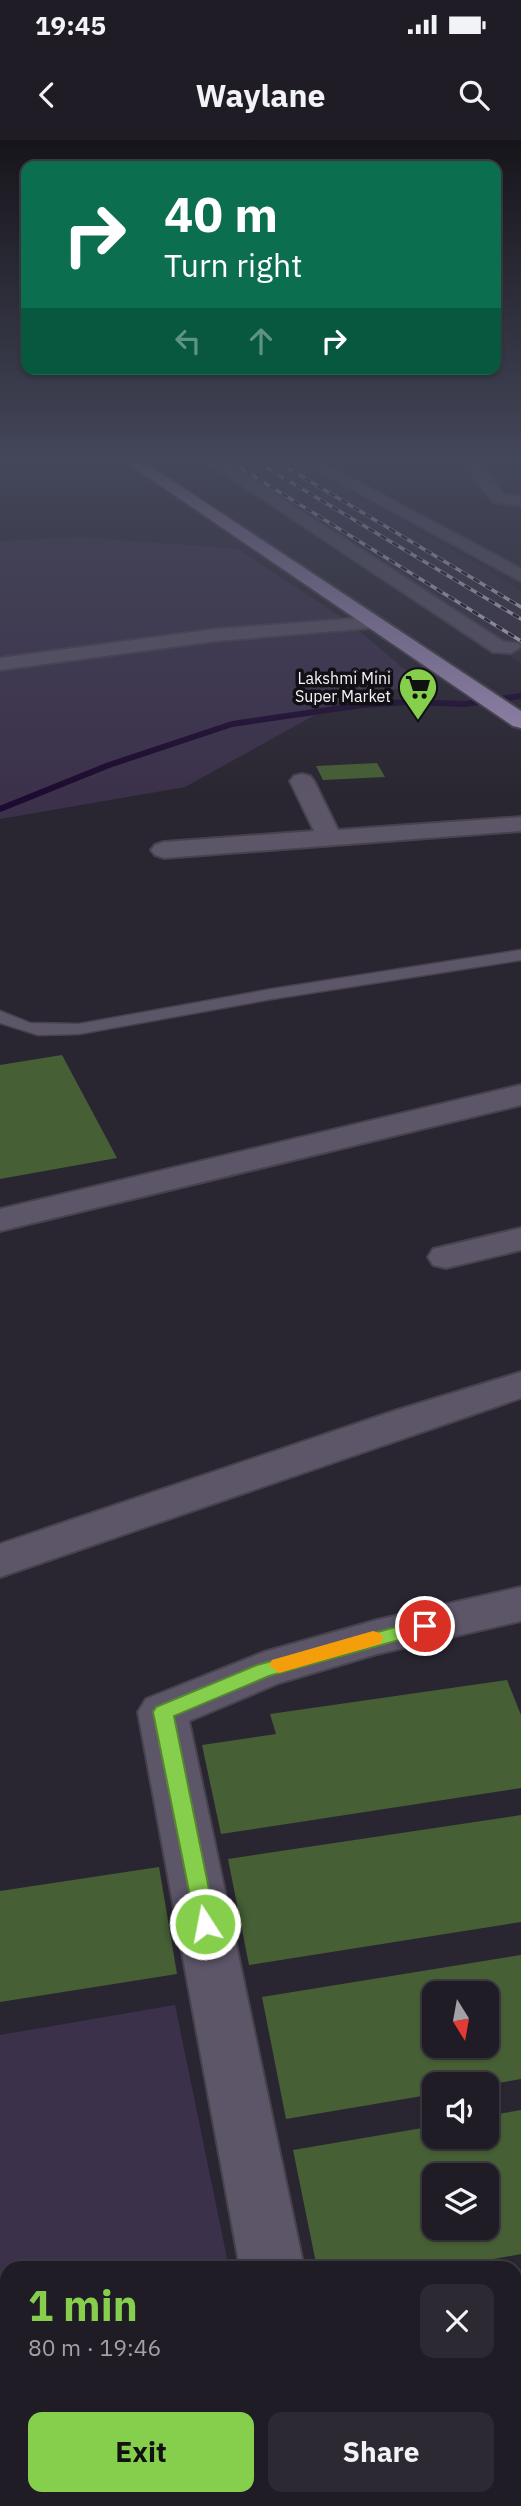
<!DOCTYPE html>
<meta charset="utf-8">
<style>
body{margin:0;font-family:"IBM Plex Sans",sans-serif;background:#2d2932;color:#f1f3f6;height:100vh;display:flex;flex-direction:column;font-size:26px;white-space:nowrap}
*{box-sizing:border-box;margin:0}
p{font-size:23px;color:#a2a1a7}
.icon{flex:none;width:38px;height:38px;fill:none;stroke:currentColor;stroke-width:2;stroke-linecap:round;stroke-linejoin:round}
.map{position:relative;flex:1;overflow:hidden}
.details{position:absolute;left:0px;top:2121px;width:522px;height:245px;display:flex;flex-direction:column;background:#201c25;border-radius:21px 21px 0 0;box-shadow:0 2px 5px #0004,0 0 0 2px #3d3a42}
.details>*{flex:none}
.top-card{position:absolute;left:21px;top:21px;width:480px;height:214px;border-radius:14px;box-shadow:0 2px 5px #0004,0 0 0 2px #3d3a42;background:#0b6e4f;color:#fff;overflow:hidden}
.needle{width:46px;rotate:169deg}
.buttons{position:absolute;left:422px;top:1841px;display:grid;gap:14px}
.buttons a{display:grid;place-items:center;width:77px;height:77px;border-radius:14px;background:#201c25;box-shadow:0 2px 5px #0004,0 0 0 2px #3d3a42;font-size:35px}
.pin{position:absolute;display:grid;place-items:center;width:60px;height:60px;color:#fff;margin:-30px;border:4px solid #fff;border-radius:50%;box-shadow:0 2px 7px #0007}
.me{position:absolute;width:77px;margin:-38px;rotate:349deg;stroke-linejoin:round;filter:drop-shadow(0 0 5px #0008)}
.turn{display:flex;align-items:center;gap:24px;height:147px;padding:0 28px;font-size:32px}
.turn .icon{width:91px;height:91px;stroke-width:2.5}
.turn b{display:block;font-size:49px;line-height:60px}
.lanes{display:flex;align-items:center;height:66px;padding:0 28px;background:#0003;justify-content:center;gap:35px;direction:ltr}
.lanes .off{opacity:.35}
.round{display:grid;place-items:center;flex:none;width:74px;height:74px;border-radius:14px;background:#2d2932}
.summary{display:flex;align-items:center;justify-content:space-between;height:119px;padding:0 28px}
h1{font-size:42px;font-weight:700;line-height:52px;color:#86cf4c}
.cta{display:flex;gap:14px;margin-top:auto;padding:14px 28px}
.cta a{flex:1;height:80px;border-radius:14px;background:#86cf4c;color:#111;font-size:28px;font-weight:700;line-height:80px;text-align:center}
.cta a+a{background:#2d2932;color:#f1f3f6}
.status{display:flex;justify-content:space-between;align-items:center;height:49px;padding:0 35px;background:#201c25;direction:ltr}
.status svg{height:19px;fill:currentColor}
header{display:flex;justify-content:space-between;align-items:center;height:91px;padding:0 28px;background:#201c25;font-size:32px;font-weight:700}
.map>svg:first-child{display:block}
.built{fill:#352d3f}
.green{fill:#3c314b}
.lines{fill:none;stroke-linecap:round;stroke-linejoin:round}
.stream{stroke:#1d0a30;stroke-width:6}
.building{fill:#465f35;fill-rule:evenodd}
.service-casing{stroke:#47434d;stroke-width:3}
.minor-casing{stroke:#47434d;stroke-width:4}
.tertiary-casing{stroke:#47434d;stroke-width:4}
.trunk-casing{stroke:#47434d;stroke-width:4}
.service{fill:#5d5568;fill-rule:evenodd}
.minor{fill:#5d5568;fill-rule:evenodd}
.tertiary{fill:#5d5568;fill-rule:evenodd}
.trunk{fill:#9c8ab4;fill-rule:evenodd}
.rail-casing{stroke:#d1ced6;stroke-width:3.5}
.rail{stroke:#121015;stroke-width:2.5;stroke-dasharray:7;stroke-linecap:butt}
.route{fill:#86cf4c;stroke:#578731;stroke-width:2}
.slow{fill:#f59e0b}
.labels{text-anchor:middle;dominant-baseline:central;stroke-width:7;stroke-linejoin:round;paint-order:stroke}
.far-poi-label{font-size:16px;fill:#f6f3fb;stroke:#121015;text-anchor:end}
</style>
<div class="status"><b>19:45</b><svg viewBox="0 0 49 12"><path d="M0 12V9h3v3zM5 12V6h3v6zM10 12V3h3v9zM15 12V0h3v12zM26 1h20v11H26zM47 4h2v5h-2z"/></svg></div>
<header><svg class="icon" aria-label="back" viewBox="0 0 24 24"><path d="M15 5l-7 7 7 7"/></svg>Waylane<svg class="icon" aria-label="search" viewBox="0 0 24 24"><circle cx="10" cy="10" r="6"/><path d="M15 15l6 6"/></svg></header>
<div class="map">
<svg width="521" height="2366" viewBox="0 0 521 2366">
<rect width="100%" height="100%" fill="#2a2631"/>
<!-- built -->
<path class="built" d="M211 324H304L521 450V523L329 404Z"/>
<!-- green -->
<g class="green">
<path d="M81 397 238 409 346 480 428 549H362L185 647 0 679V401Z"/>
<path d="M175 1865 229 2128H7V2359H277L278 2366H0V1895Z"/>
</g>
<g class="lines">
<!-- stream -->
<path class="stream" d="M0 669 109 625 232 584 362 565 409 562 465 564 521 556"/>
</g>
<!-- building -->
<g class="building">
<path d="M377 623 385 637 323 640 316 626Z"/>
<path d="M62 915 117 1018 0 1039V925Z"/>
<path d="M507 1540 521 1575V1648L221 1694 202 1605 276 1594 270 1574Z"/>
<path d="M521 1675V1782L249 1825 228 1719Z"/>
<path d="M159 1727 177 1834 0 1862V1751Z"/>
<path d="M521 1815V1939L486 1945 434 1944V1954L286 1979 262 1857ZM434 1853H486V1906H434Z"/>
<path d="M521 1970V2114L445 2128H317L293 2010 434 1986V1997H486V1976ZM434 2035H486V2088H434Z"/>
<path d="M521 2156V2325L514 2326V2157Z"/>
</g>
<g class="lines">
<!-- service casing -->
<g class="service-casing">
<path id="service" d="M521 810V820L272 859 79 894 38 895 0 883V871L30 883 79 884 272 849Z"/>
</g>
<!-- minor casing -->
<g class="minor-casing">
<g id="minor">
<path d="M464 324H480L504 355 521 356V366L493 362Z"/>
<path d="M375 477 385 483 382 487 216 501 0 530V518L216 489Z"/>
<path d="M302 634 310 636 314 641 338 690 521 677V691L164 718 155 715 151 710 155 705 164 702 314 691 290 641 294 636Z"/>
<path d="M521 945V965L0 1091V1069Z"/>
<path d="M521 1088V1110L446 1128 433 1125 428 1117 433 1109Z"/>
<path d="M521 1232V1258L0 1437V1404L394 1271Z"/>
<path d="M521 1447V1481L377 1514 279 1543 189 1581 304 2128H240L138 1572 146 1559 264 1512 377 1480Z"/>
</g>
</g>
<!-- tertiary casing -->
<g class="tertiary-casing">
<g id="tertiary">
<path d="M210 324H229L504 502 518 503 521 507 511 513 493 512Z"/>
<path d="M305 324H325L521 429V441Z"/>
</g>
</g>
<!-- trunk casing -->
<g class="trunk-casing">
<path id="trunk" d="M129 324H147L521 571V588L513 586Z"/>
</g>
<!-- service -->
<use href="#service" class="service"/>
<!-- minor -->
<use href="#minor" class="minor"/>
<!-- tertiary -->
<use href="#tertiary" class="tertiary"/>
<!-- trunk -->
<use href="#trunk" class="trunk"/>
<!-- rail casing -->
<g class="rail-casing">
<g id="rail">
<path d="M234 324 521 501"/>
<path d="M260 324 521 479"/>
<path d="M281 324 521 467"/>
</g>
</g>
<!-- rail -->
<use href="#rail" class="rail"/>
</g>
<!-- sky -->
<linearGradient id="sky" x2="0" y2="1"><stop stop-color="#17151b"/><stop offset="0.49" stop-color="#44475a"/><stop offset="1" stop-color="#44475a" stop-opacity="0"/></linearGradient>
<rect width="521" height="655" fill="url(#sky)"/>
<!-- route -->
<path class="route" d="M425 1479 432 1481 435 1486 432 1491 269 1536 174 1576 216 1784 213 1791 205 1794 197 1791 153 1572 156 1567 257 1525Z"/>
<!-- slow -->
<path class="slow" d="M373 1491 380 1493 383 1498 380 1504 279 1533 269 1525 272 1520Z"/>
<!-- icons -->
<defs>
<g id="supermarket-pin" transform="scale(2.0125)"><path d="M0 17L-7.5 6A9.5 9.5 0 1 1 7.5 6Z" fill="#86cf4c" stroke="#121015"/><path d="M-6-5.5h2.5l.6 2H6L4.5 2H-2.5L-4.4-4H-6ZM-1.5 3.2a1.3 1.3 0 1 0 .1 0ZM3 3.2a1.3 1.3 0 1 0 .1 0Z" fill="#111"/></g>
</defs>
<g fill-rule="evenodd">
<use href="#supermarket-pin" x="418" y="547"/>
</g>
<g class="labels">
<!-- far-poi labels -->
<g class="far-poi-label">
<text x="391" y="538">Lakshmi Mini<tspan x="391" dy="18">Super Market</tspan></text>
</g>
</g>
</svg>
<div class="buttons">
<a><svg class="needle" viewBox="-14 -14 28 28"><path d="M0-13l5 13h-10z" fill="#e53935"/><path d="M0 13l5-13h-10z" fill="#a2a1a7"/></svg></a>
<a><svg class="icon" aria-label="sound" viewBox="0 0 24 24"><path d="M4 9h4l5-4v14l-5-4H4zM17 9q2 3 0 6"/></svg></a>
<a><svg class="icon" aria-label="layers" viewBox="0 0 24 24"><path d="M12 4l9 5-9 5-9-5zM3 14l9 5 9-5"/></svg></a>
</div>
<div class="pin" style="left:425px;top:1486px;background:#d93025"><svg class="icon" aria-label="arrive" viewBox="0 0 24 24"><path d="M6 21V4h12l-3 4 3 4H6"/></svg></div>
<svg class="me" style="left:205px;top:1784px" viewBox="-20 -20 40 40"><circle r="17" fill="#86cf4c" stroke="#fff" stroke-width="3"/><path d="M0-11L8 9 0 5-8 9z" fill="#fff"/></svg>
<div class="top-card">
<div class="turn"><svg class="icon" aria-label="right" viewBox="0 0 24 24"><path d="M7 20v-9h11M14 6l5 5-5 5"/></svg><div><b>40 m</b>Turn right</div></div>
<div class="lanes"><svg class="icon off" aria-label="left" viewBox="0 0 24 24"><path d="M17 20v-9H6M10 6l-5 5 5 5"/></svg><svg class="icon off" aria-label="ahead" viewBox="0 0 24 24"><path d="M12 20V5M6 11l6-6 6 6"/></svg><svg class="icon" aria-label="right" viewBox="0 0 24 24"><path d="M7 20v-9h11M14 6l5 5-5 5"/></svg></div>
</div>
<section class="details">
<div class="summary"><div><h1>1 min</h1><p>80 m · 19:46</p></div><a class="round"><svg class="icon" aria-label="close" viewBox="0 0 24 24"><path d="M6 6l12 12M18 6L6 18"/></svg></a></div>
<div class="cta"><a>Exit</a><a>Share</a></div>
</section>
</div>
